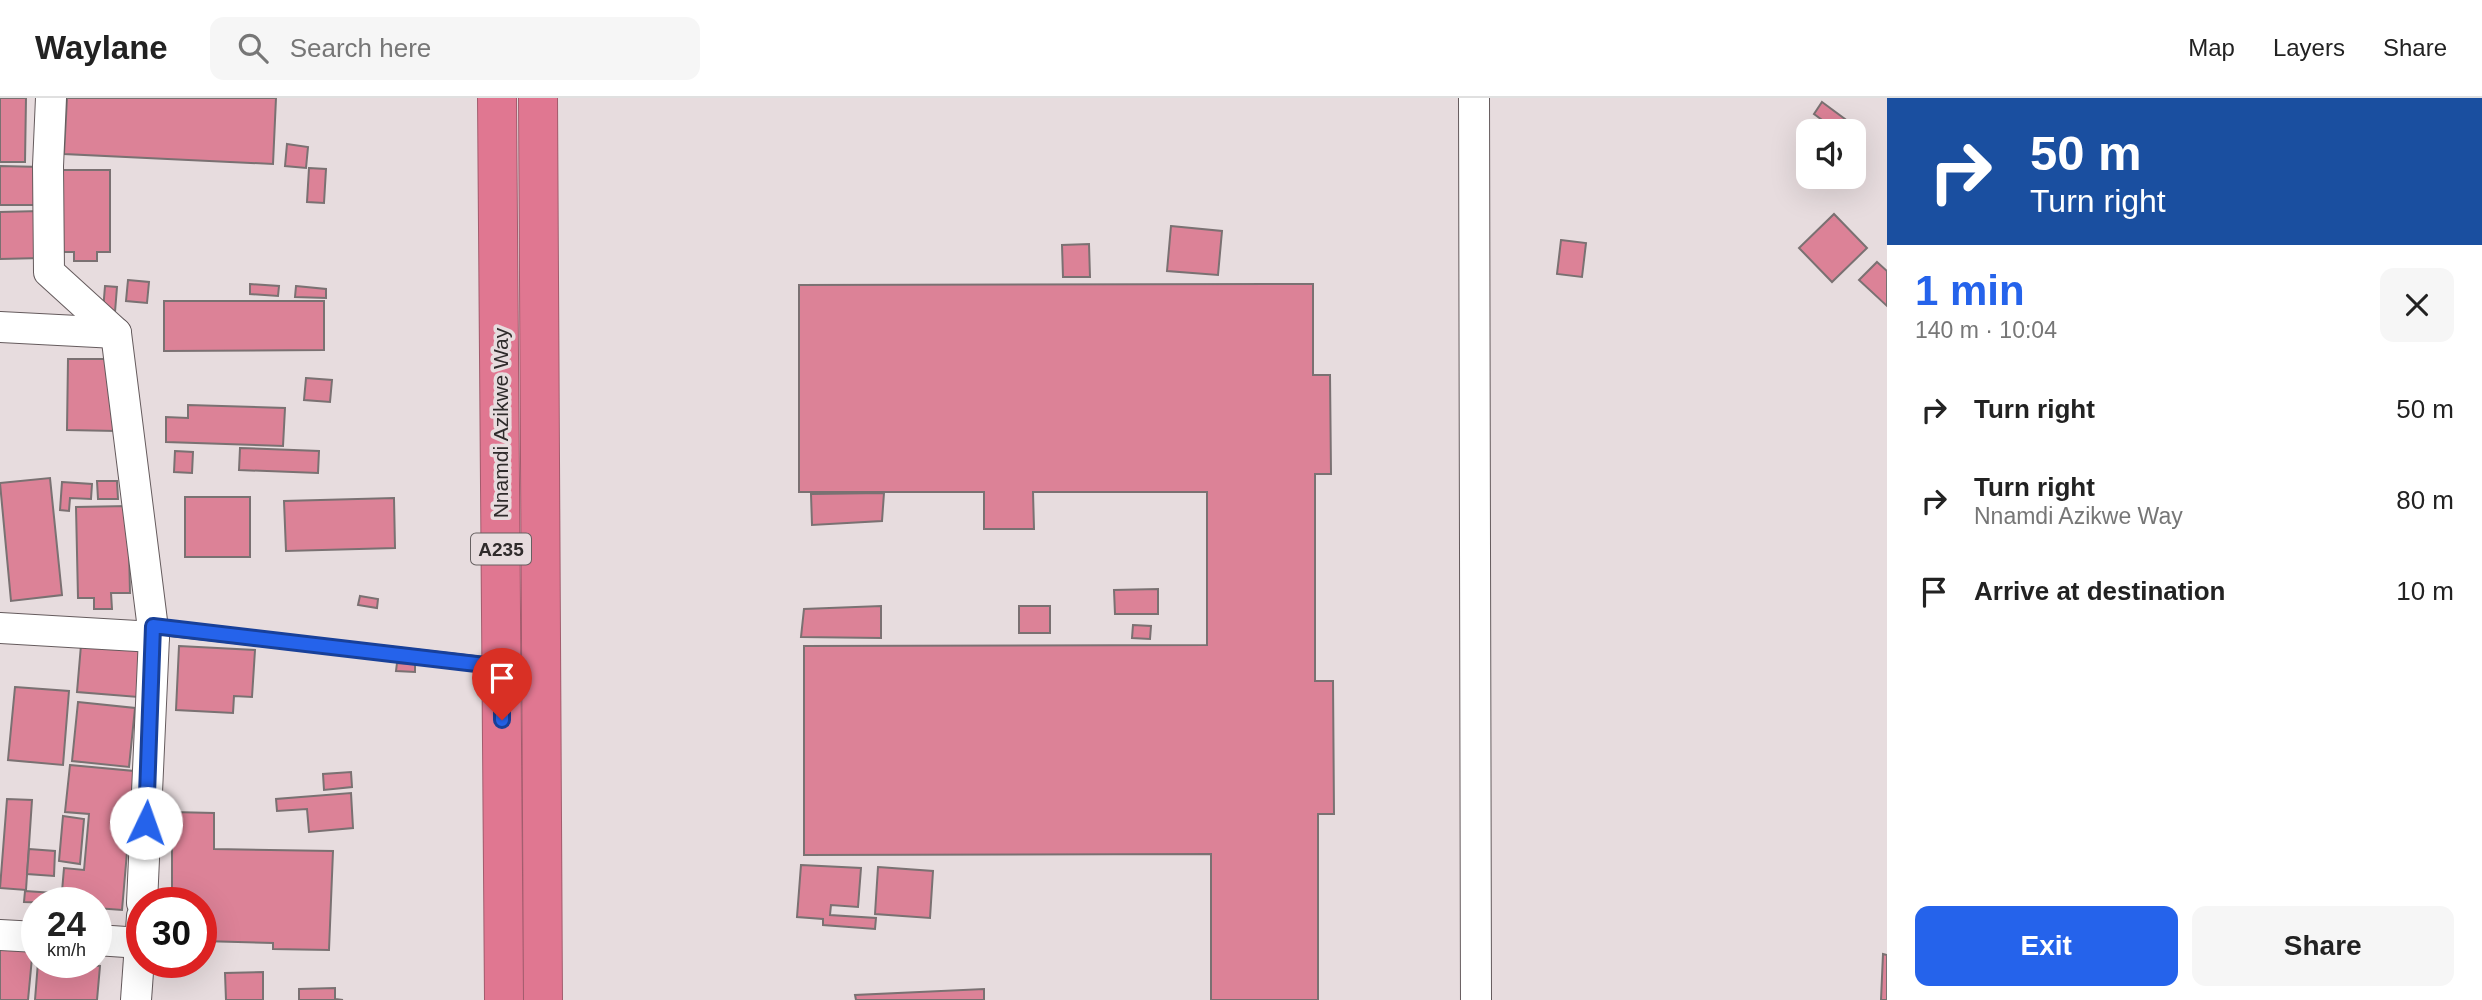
<!DOCTYPE html>
<meta charset="utf-8">
<style>
body{margin:0;font-family:Arial,sans-serif;background:#f6f6f6;color:#222;height:100vh;display:flex;flex-direction:column;font-size:26px;white-space:nowrap}
*{box-sizing:border-box;margin:0}
p{font-size:23px;color:#767676}
.icon{flex:none;width:38px;height:38px;fill:none;stroke:currentColor;stroke-width:2;stroke-linecap:round;stroke-linejoin:round}
.map{position:relative;flex:1;overflow:hidden}
.panel{display:flex;flex-direction:column;background:#fff;width:595px}
.panel>*{flex:none}
.guide{background:#1a4fa0;color:#fff;overflow:hidden}
.tools{position:absolute;left:1796px;top:21px;display:grid;gap:14px}
.tools a{display:grid;place-items:center;width:70px;height:70px;border-radius:14px;background:#fff;box-shadow:0 7px 28px #0002;font-size:35px}
.speed{position:absolute;left:21px;top:789px;display:flex;gap:14px;font-size:35px;font-weight:700;text-align:center}
.speed>*{display:grid;place-content:center;width:91px;height:91px;border-radius:50%;background:#fff;box-shadow:0 7px 28px #0002;line-height:1}
.speed small{font-size:18px;font-weight:400}
.speed .limit{border:10px solid #d22;background:#fff;color:#111}
.pin{position:absolute;display:grid;place-items:center;width:60px;height:60px;color:#fff;margin:-72px -30px;border-radius:50% 50% 50% 0;rotate:-45deg;box-shadow:0 0 7px #0007}
.pin .icon{rotate:45deg}
.me{position:absolute;width:77px;margin:-38px;rotate:3deg;stroke-linejoin:round;filter:drop-shadow(0 0 5px #0008)}
.turn{display:flex;align-items:center;gap:24px;height:147px;padding:0 28px;font-size:32px}
.turn .icon{width:91px;height:91px;stroke-width:2.5}
.turn b{display:block;font-size:49px;line-height:60px}
.round{display:grid;place-items:center;flex:none;width:74px;height:74px;border-radius:14px;background:#f6f6f6}
.head{display:flex;align-items:center;justify-content:space-between;height:119px;padding:0 28px}
h1{font-size:42px;font-weight:700;line-height:52px;color:#2563eb}
.cta{display:flex;gap:14px;margin-top:auto;padding:14px 28px}
.cta a{flex:1;height:80px;border-radius:14px;background:#2563eb;color:#fff;font-size:28px;font-weight:700;line-height:80px;text-align:center}
.cta a+a{background:#f6f6f6;color:#222}
ul{padding:0;list-style:none}
li{display:flex;align-items:center;gap:21px;height:91px;padding:0 28px}
li div{flex:1}
li b{display:block;font-size:26px}
li em{font-style:normal}
header{display:flex;align-items:center;gap:42px;box-sizing:border-box;height:98px;padding:0 35px;background:#fff;border-bottom:2px solid #e0e0e0}
header strong{font-size:33px}
nav{display:flex;gap:38px;margin-inline-start:auto;font-size:24px}
.search{width:490px;height:63px;background:#f6f6f6;display:flex;align-items:center;gap:18px;box-sizing:border-box;padding:0 24px;border-radius:14px;color:#767676;font-size:26px}
main{display:flex;flex:1;min-height:0}
.map>svg:first-child{display:block}
.building{fill:#dc8297;stroke:#7a7172;stroke-width:2}
.lines{fill:none;stroke-linecap:round;stroke-linejoin:round}
.lane-casing{stroke:#655b5d;stroke-width:16}
.street-casing{stroke:#655b5d;stroke-width:32}
.highway-casing{stroke:#a25c6d;stroke-width:40}
.lane{stroke:#fff;stroke-width:14}
.street{stroke:#fff;stroke-width:30}
.highway{stroke:#e07791;stroke-width:38}
.route-casing{stroke:#184099;stroke-width:18}
.route{stroke:#2563eb;stroke-width:12}
.labels{text-anchor:middle;dominant-baseline:central;stroke-width:7;stroke-linejoin:round;paint-order:stroke}
.shield{fill:#e7dcde;stroke:#666061;stroke-width:2}
.shield-label{font-size:19px;font-weight:bold;fill:#2f2b2b}
.street-label{font-size:21px;fill:#2f2b2b;stroke:#e7dcde}
</style>
<header>
<strong>Waylane</strong>
<div class="search"><svg class="icon" aria-label="search" viewBox="0 0 24 24"><circle cx="10" cy="10" r="6"/><path d="M15 15l6 6"/></svg>Search here</div>
<nav><a>Map</a><a>Layers</a><a>Share</a></nav>
</header>
<main>
<div class="map">
<svg width="1887" height="902" viewBox="0 0 1887 902">
<rect width="100%" height="100%" fill="#e7dcde"/>
<!-- building -->
<g class="building">
<path d="M0 0H26L25 64H0Z"/>
<path d="M67 0H276L273 66 64 56Z"/>
<path d="M1822 4 1853 27 1848 33H1837L1814 16Z"/>
<path d="M287 46 308 49 306 70 285 68Z"/>
<path d="M0 68 42 69 41 107H0Z"/>
<path d="M309 70 326 71 324 105 307 104Z"/>
<path d="M51 72H110V154H97V163H74V154H50Z"/>
<path d="M40 113 41 160 0 161V114Z"/>
<path d="M1834 116 1867 150 1832 184 1799 150Z"/>
<path d="M1171 128 1222 133 1218 177 1167 173Z"/>
<path d="M1561 142 1586 145 1582 179 1557 176Z"/>
<path d="M1089 146 1090 179H1063L1062 147Z"/>
<path d="M1877 164 1887 173V208L1859 182Z"/>
<path d="M128 182 149 184 147 205 126 203Z"/>
<path d="M250 186 279 188 278 198 250 196Z"/>
<path d="M1313 186V277H1330L1331 376H1315V583H1333L1334 716H1318V902H1211V756L804 757V548L1207 547V394H1033L1034 431H984V394H799V187Z"/>
<path d="M105 188 117 189 115 214 103 213Z"/>
<path d="M296 188 326 191V200L295 199Z"/>
<path d="M164 203H324V252L164 253Z"/>
<path d="M68 261H116V333L67 332Z"/>
<path d="M306 280 332 282 330 304 304 302Z"/>
<path d="M188 307 285 310 283 348 166 344V319L188 320Z"/>
<path d="M240 350 319 353 318 375 239 372Z"/>
<path d="M175 353 193 354 192 375 174 374Z"/>
<path d="M50 380 62 497 11 503 0 385Z"/>
<path d="M97 383H117L118 401H98Z"/>
<path d="M62 384 92 386 91 401 70 400 69 413 60 412Z"/>
<path d="M884 395 882 423 812 427 811 396Z"/>
<rect x="185" y="399" width="65" height="60"/>
<path d="M394 400 395 450 286 453 284 403Z"/>
<path d="M128 408 130 495H111L112 511H94V500H78L76 409Z"/>
<path d="M1158 491V516H1115L1114 492Z"/>
<path d="M360 498 378 501 377 510 358 507Z"/>
<path d="M881 508V540L801 539 804 511Z"/>
<rect x="1019" y="508" width="31" height="27"/>
<path d="M1133 527 1151 528 1150 541 1132 540Z"/>
<path d="M81 547 142 552 138 599 77 594Z"/>
<path d="M179 548 255 552 252 599 234 598 233 615 176 612Z"/>
<path d="M397 565 415 566V574L396 573Z"/>
<path d="M15 589 69 593 63 667 8 662Z"/>
<path d="M78 604 135 610 129 669 72 663Z"/>
<path d="M70 667 134 673 122 812 96 810V805H61L64 770 84 772 89 716 65 714Z"/>
<path d="M351 674 352 689 324 692 323 676Z"/>
<path d="M351 695 353 730 309 734 307 711 277 713 276 701Z"/>
<path d="M7 701 32 702 26 792 0 790Z"/>
<path d="M172 714 214 715V751L333 753 329 852 273 851V845L202 843 203 805H172Z"/>
<path d="M63 718 84 721 80 766 59 763Z"/>
<path d="M29 751 55 753 54 778 27 776Z"/>
<path d="M801 767 861 770 858 809 831 807 830 817 876 820 875 831 823 827V821L797 819Z"/>
<path d="M878 769 933 773 930 820 875 816Z"/>
<path d="M25 793 54 795V805L24 804Z"/>
<path d="M0 846 33 849 28 902H0Z"/>
<path d="M1883 856 1887 857V902H1881Z"/>
<path d="M38 864 100 868 97 902H35Z"/>
<path d="M263 874V902H226L225 875Z"/>
<path d="M335 890V901L343 902H299V891Z"/>
<path d="M984 891V902H856L855 897Z"/>
</g>
<g class="lines">
<!-- lane casing -->
<g class="lane-casing">
<path id="lane" d="M153 529 501 568"/>
</g>
<!-- street casing -->
<g class="street-casing">
<g id="street">
<path d="M51 0 48 68 49 174 116 235 154 539 142 805"/>
<path d="M1474 0 1476 902"/>
<path d="M0 229 116 235"/>
<path d="M0 530 154 539"/>
<path d="M0 837 37 839"/>
<path d="M96 842 141 845"/>
<path d="M136 902 142 818"/>
</g>
</g>
<!-- highway casing -->
<g class="highway-casing">
<g id="highway">
<path d="M497 0 504 902"/>
<path d="M538 0 543 902"/>
</g>
</g>
<!-- lane -->
<use href="#lane" class="lane"/>
<!-- street -->
<use href="#street" class="street"/>
<!-- highway -->
<use href="#highway" class="highway"/>
</g>
<g class="lines">
<!-- route casing -->
<g class="route-casing">
<path id="route" d="M146 725 153 528 502 569V622"/>
</g>
<!-- route -->
<use href="#route" class="route"/>
</g>
<g class="labels">
<!-- shield labels -->
<rect class="shield" x="471" y="435.5" width="60" height="31" rx="5"/>
<g class="shield-label">
<text x="501" y="451">A235</text>
</g>
<!-- street labels -->
<g class="street-label">
<text transform="translate(500 325) rotate(-90)">Nnamdi Azikwe Way</text>
</g>
</g>
</svg>
<div class="tools">
<a><svg class="icon" aria-label="sound" viewBox="0 0 24 24"><path d="M4 9h4l5-4v14l-5-4H4zM17 9q2 3 0 6"/></svg></a>
</div>
<div class="speed"><div>24<small>km/h</small></div><div class="limit">30</div></div>
<div class="pin" style="left:502px;top:622px;background:#d93025"><svg class="icon" aria-label="arrive" viewBox="0 0 24 24"><path d="M6 21V4h12l-3 4 3 4H6"/></svg></div>
<svg class="me" style="left:146px;top:725px" viewBox="-20 -20 40 40"><circle r="19" fill="#fff"/><path d="M0-13L10 11 0 6-10 11z" fill="#2563eb"/></svg>
</div>
<section class="panel">
<div class="guide">
<div class="turn"><svg class="icon" aria-label="right" viewBox="0 0 24 24"><path d="M7 20v-9h11M14 6l5 5-5 5"/></svg><div><b>50 m</b>Turn right</div></div>
</div>
<div class="head"><div><h1>1 min</h1><p>140 m · 10:04</p></div><a class="round"><svg class="icon" aria-label="close" viewBox="0 0 24 24"><path d="M6 6l12 12M18 6L6 18"/></svg></a></div>
<ul>
<li><svg class="icon" aria-label="right" viewBox="0 0 24 24"><path d="M7 20v-9h11M14 6l5 5-5 5"/></svg><div><b>Turn right</b></div><em>50 m</em></li>
<li><svg class="icon" aria-label="right" viewBox="0 0 24 24"><path d="M7 20v-9h11M14 6l5 5-5 5"/></svg><div><b>Turn right</b><p>Nnamdi Azikwe Way</p></div><em>80 m</em></li>
<li><svg class="icon" aria-label="arrive" viewBox="0 0 24 24"><path d="M6 21V4h12l-3 4 3 4H6"/></svg><div><b>Arrive at destination</b></div><em>10 m</em></li>
</ul>
<div class="cta"><a>Exit</a><a>Share</a></div>
</section>
</main>
